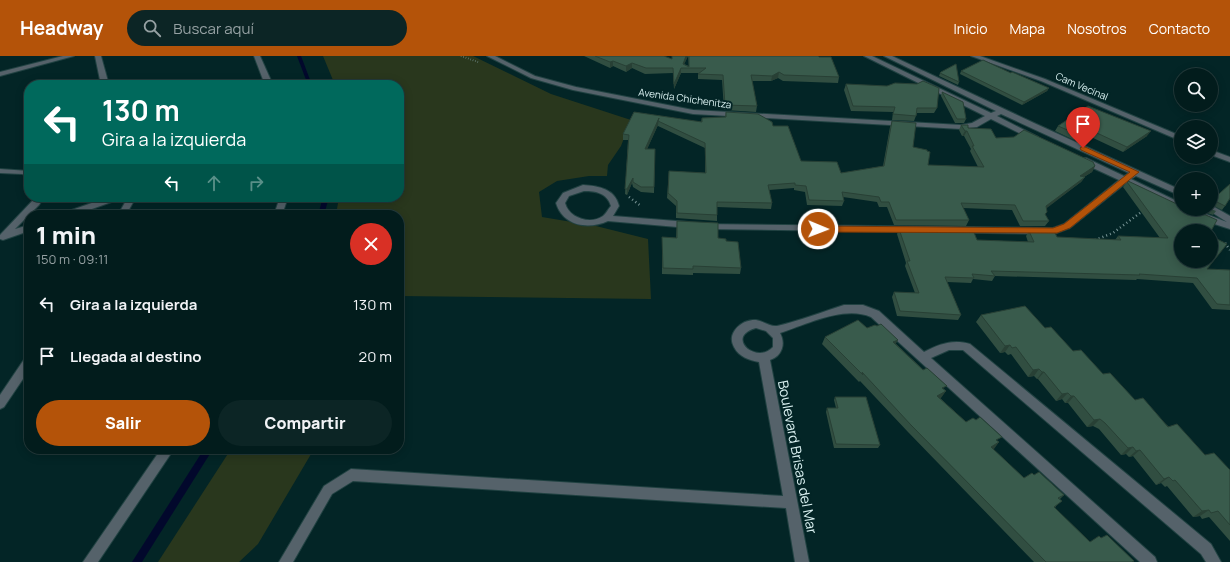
<!DOCTYPE html>
<html lang="es">
<meta charset="utf-8">
<style>
body{margin:0;font-family:Manrope,sans-serif;background:#0c2525;color:#f1f3f6;height:100vh;display:flex;flex-direction:column;font-size:15px;white-space:nowrap}
*{box-sizing:border-box;margin:0}
p{font-size:13px;color:#96a1a3}
.icon{flex:none;width:22px;height:22px;fill:none;stroke:currentColor;stroke-width:2;stroke-linecap:round;stroke-linejoin:round}
.map{position:relative;flex:1;overflow:hidden}
.sheet{position:absolute;left:24px;top:154px;width:380px;height:244px;display:flex;flex-direction:column;background:#021c1c;border-radius:16px;box-shadow:0 2px 10px #0003,0 0 0 1px #233a3b}
.sheet>*{flex:none}
.guide{position:absolute;left:24px;top:24px;width:380px;height:122px;border-radius:16px;box-shadow:0 2px 10px #0003,0 0 0 1px #233a3b;background:#00695c;color:#fff;overflow:hidden}
.tools{position:absolute;left:1174px;top:12px;display:grid;gap:8px}
.tools a{display:grid;place-items:center;width:44px;height:44px;border-radius:50%;background:#021c1c;box-shadow:0 2px 10px #0003,0 0 0 1px #233a3b;font-size:20px}
.pin{position:absolute;display:grid;place-items:center;width:34px;height:34px;color:#fff;margin:-41px -17px;border-radius:50% 50% 50% 0;rotate:-45deg;box-shadow:0 0 4px #0007}
.pin .icon{rotate:45deg}
.me{position:absolute;width:44px;margin:-22px;rotate:91deg;stroke-linejoin:round;filter:drop-shadow(0 0 3px #0008)}
.turn{display:flex;align-items:center;gap:14px;height:84px;padding:0 12px;font-size:18px}
.turn .icon{width:52px;height:52px;stroke-width:2.5}
.turn b{display:block;font-size:28px;line-height:34px}
.lanes{display:flex;align-items:center;height:38px;padding:0 12px;background:#0003;justify-content:center;gap:20px;direction:ltr}
.lanes .off{opacity:.35}
.round{display:grid;place-items:center;flex:none;width:42px;height:42px;border-radius:21px;background:#0c2525}
.summary{display:flex;align-items:center;justify-content:space-between;height:68px;padding:0 12px}
h1{font-size:24px;font-weight:800;line-height:30px}
.cta{display:flex;gap:8px;margin-top:auto;padding:8px 12px}
.cta a{flex:1;height:46px;border-radius:24px;background:#b45309;color:#fff;font-size:16px;font-weight:800;line-height:46px;text-align:center}
.cta a+a{background:#0c2525;color:#f1f3f6}
ul{padding:0;list-style:none}
li{display:flex;align-items:center;gap:12px;height:52px;padding:0 12px}
li div{flex:1}
li b{display:block;font-size:15px}
li em{font-style:normal}
header{display:flex;align-items:center;gap:24px;box-sizing:border-box;height:56px;padding:0 20px;background:#b45309;color:#fff}
header strong{font-size:19px}
nav{display:flex;gap:22px;margin-inline-start:auto;font-size:14px}
.search{width:280px;height:36px;background:#0c2525;display:flex;align-items:center;gap:10px;box-sizing:border-box;padding:0 14px;border-radius:22px;color:#96a1a3;font-size:15px}
.map>svg:first-child{display:block}
.green{fill:#29371d}
.lines{fill:none;stroke-linecap:round;stroke-linejoin:round}
.stream{fill:#02082c;fill-rule:evenodd}
.minor-casing{stroke:#214242;stroke-width:2}
.path-far1{stroke:#789495;stroke-width:2;stroke-dasharray:0.5 2;stroke-linecap:butt}
.path{stroke:#789495;stroke-width:2.5;stroke-dasharray:1 3;stroke-linecap:butt}
.minor{fill:#55626a;fill-rule:evenodd}
.wall{fill:#314e41}
.shaded-wall{fill:#284035}
.building{fill:#395b4c;stroke:#284035}
.route{fill:#b45309;stroke:#753606}
.labels{text-anchor:middle;dominant-baseline:central;stroke-width:4;stroke-linejoin:round;paint-order:stroke}
.far-street-label{font-size:10px;fill:#daf1f1;stroke:#032526}
.near-street-label{font-size:14px;fill:#daf1f1;stroke:#032526}
</style>
<header>
<strong>Headway</strong>
<div class="search"><svg class="icon" aria-label="search" viewBox="0 0 24 24"><circle cx="10" cy="10" r="6"/><path d="M15 15l6 6"/></svg>Buscar aquí</div>
<nav><a>Inicio</a><a>Mapa</a><a>Nosotros</a><a>Contacto</a></nav>
</header>
<div class="map">
<svg width="1230" height="506" viewBox="0 0 1230 506">
<rect width="100%" height="100%" fill="#032526"/>
<!-- green -->
<g class="green">
<path d="M323 0H473L551 38 631 64 621 90 608 109 607 120H589L557 125 539 136 542 161 596 170 648 183 651 243 399 240V159H336L339 141H399V29H335Z"/>
<path d="M231 393H314L258 488 239 506H158Z"/>
</g>
<g class="lines">
<!-- stream -->
<g class="stream">
<path d="M297 0H301L312 29H308Z"/>
<path d="M323 141H329L324 159H318Z"/>
<path d="M204 393H213L142 506H132Z"/>
</g>
<!-- minor casing -->
<g class="minor-casing">
<g id="minor">
<path d="M63 0H74L0 20V16Z"/>
<path d="M95 0H101L109 29H101Z"/>
<path d="M254 0H260L273 29H265Z"/>
<path d="M487 0H495L535 20 576 31 693 54 961 69 972 67 985 60 864 0H872L991 57 996 55 884 0H892L1034 67 1181 134V140L1136 120 1131 123 1181 147V153L1126 127 1070 172 1054 178 705 173 702 172 701 170 702 168 1053 172 1064 168 1119 124 1080 106V102H1086L1124 120 1129 117 1001 58 997 60 1038 81 1037 83H1031L991 63 977 71 961 73 693 58 573 34 531 22Z"/>
<path d="M971 0H980L1045 23 1181 80V85L1041 25Z"/>
<path d="M1211 94 1230 101V106L1211 99Z"/>
<path d="M0 113 29 115V120L22 118 0 117Z"/>
<path d="M583 129C599 130 615 133 619 150L613 160 689 166 693 169 689 172 608 165C588 174 563 170 556 147L563 137ZM584 135C596 135 607 137 611 150 608 153 606 158 603 160 590 169 569 162 565 147L569 140Z"/>
<path d="M36 141H44L39 149 15 173 29 169V175L3 184 0 183V179Z"/>
<path d="M109 141H121L120 143 75 159H62L63 157Z"/>
<path d="M128 141H136L126 159H118Z"/>
<path d="M280 141H288L282 159H274Z"/>
<path d="M1211 149 1230 160V173L1205 165 1184 153C1199 153 1212 161 1227 166L1208 154 1211 153Z"/>
<path d="M844 249H863L879 255 924 296C939 288 953 283 970 288L1211 488 1221 506H1206L1201 498 963 294H949L931 302 1155 501 1157 506H1140L871 261C845 249 807 268 780 277 786 288 782 300 770 304L809 506H795L786 452 353 425 332 438 293 506H279L324 430 351 413 783 440 759 306C749 304 739 301 734 291 726 277 742 263 756 264 763 265 771 271 777 270 799 265 822 256 844 249ZM756 272 766 275 773 282V291C757 309 724 281 756 272Z"/>
<path d="M29 301V314L4 351 0 353V339L25 302Z"/>
<path d="M161 393H174L98 506H83Z"/>
</g>
</g>
<!-- path-far1 -->
<path class="path-far1" d="M461 0 478 6"/>
<!-- path -->
<g class="path">
<path d="M629 141 641 150"/>
<path d="M1095 184 1113 177 1144 154"/>
<path d="M1225 187 1230 194"/>
</g>
<!-- minor -->
<use href="#minor" class="minor"/>
</g>
<!-- wall -->
<g class="wall">
<path d="M584 0H664L672 3V0H688L684 8 689 10 688 0H818L839 21 838 27 783 25 778 22 771 25H752L757 50 756 56 724 54 722 24 698 23V18L699 17H681L674 33 673 17 645 18 632 12 626 16 613 10 610 12Z"/>
<path d="M961 15 1049 32 1047 35 1022 49 960 18Z"/>
<path d="M940 17 959 26 958 29 939 20Z"/>
<path d="M846 28 937 52 934 57H917L914 65 892 64 893 56 851 55 844 34Z"/>
<path d="M942 36 966 63 964 67H955L941 40Z"/>
<path d="M1088 50 1147 80 1123 96 1074 73 1077 78 1074 84 1055 75 1058 70Z"/>
<path d="M634 56 701 66 702 62 725 61 726 56 773 70 801 105 841 117 883 110 890 71 892 65 913 91 928 109 978 111 970 95 971 93 964 80H962L959 74 961 69 996 82 1095 110 1092 116 1084 121H1085L1081 126 1046 152 1047 156 1045 159 1049 165 1045 170H1020L1012 154 963 152 969 164 966 170 894 169 887 151H879L877 146 843 141 844 145 842 150 807 149 805 136 794 134V132L769 134 772 147 771 153 717 151V165L676 162V150L667 142 669 115 705 117V92L658 70V69L647 93H655L654 137 641 136 633 131 632 127 627 139 625 138 628 84H623V78Z"/>
<path d="M1127 126 1181 175 1207 213 1230 214V254L1212 253 1193 227 1137 223 1136 224 995 220 992 225 973 223 971 227 947 226 961 259 958 264 897 260 892 241 894 236 915 237 905 210 906 207 897 178 899 173 977 184 1028 186 1026 180 1029 175 1057 181 1115 184 1118 180 1160 182 1123 131Z"/>
<path d="M1230 128V144L1229 143 1225 150 1222 154 1212 149 1211 145Z"/>
<path d="M1203 153H1211L1216 155 1213 159 1201 155Z"/>
<path d="M677 165 726 185 741 212 740 218 693 217V219L662 218V181L676 182Z"/>
<path d="M981 259 1045 272 1073 295 1205 399 1230 414V485L1209 461 1202 463 1200 460 1193 461 1167 430 1165 431 1161 427 1156 429 1133 400 1129 401 1126 398 1121 399 1099 373 1093 370 1087 371 1068 347H1065L1062 343 1056 345 1038 323H1037L1034 320 1028 321 1011 298 1008 299 1005 296 1000 297 976 266Z"/>
<path d="M877 270 946 335 940 342 966 366 999 386 993 393 1024 422 1034 419 1064 439 1060 443 1055 452 1090 486 1132 506H1034L908 376 860 325 859 326 822 288 825 281Z"/>
<path d="M835 341 880 389 878 392H834L826 356 827 352H836L834 344Z"/>
</g>
<!-- shaded-wall -->
<g class="shaded-wall">
<path d="M686 0H688L682 13 683 8Z"/>
<path d="M613 5V10L610 12V6Z"/>
<path d="M632 7V12L626 16V10Z"/>
<path d="M681 12V17L674 33V28Z"/>
<path d="M779 16 778 22 771 25 772 20Z"/>
<path d="M1049 32 1047 35 1022 49 1024 46Z"/>
<path d="M659 62 658 69 645 98V93Z"/>
<path d="M965 75H967L964 80H962Z"/>
<path d="M1151 75 1147 80 1123 96 1127 91Z"/>
<path d="M1095 110 1092 116 1076 126 1080 120Z"/>
<path d="M1085 121 1081 126 1043 155 1046 150Z"/>
<path d="M633 122 632 127 627 139V133Z"/>
<path d="M898 284 894 291 893 286Z"/>
<path d="M1010 289 1005 296 1000 297 1005 290Z"/>
<path d="M1039 313 1034 320 1028 321 1033 314Z"/>
<path d="M1042 316H1044L1038 323H1037Z"/>
<path d="M946 335 941 342 933 346 937 340Z"/>
<path d="M1068 337 1062 343 1056 345 1062 338Z"/>
<path d="M1071 340H1074L1068 347H1065Z"/>
<path d="M1100 363 1093 370 1087 371 1094 364Z"/>
<path d="M999 386 994 393 986 398 991 391Z"/>
<path d="M1133 391 1126 398 1121 399 1128 392Z"/>
<path d="M1140 394 1133 400 1129 401 1136 395Z"/>
<path d="M1169 421 1161 427 1156 429 1164 423Z"/>
<path d="M1209 454 1200 460 1193 461 1202 455Z"/>
</g>
<!-- building -->
<g class="building">
<path d="M595 0H664L672 3V0H686L683 8 689 11V0H818L819 1H831L839 21 784 19 779 16 772 20 751 19 757 50 725 49 723 19 698 18 706 12H681L674 28 673 12H646L632 7 626 10 613 5 610 6Z"/>
<path d="M983 4 1011 17 1012 16 1049 32 1024 46 961 15Z"/>
<path d="M956 8 959 26 940 17 941 16Z"/>
<path d="M923 25 939 32 937 52H917L916 60 893 58 895 51 853 50 846 28 887 30 895 27 917 28Z"/>
<path d="M942 36 963 46 966 63H957Z"/>
<path d="M1088 50 1151 75 1127 91 1069 64 1077 78 1058 70Z"/>
<path d="M634 56 702 66V62L726 61V56L758 58 772 66 773 70H788L801 105 837 106 841 117 884 110 892 65 916 67 913 91 927 94V95L930 96 928 109 984 111 972 90H974L967 75H965L961 69H968V72L991 73 996 82 1014 81 1024 74 1093 106 1095 110 1080 120 1085 121 1046 150 1047 156 1045 158 1049 165H1023L1015 149 961 147 969 164H896L889 146H881L879 141 842 136 844 145 809 144 806 130 795 129V127L768 129 772 147 717 146V159L677 157V145L668 137 669 115 706 117 705 87 658 65 659 62 645 93H655L654 131H641L633 126V122L627 133H625L629 79 623 78Z"/>
<path d="M1128 125 1181 150V153H1187L1197 157 1199 156 1217 164 1211 175H1181V205H1211V180L1227 188 1207 213 1230 214V249L1217 248 1197 222 1139 218 1140 219 991 215 995 220 972 218 974 222 945 221 961 259 900 255 894 236 919 237 907 205H910L899 173 973 174 977 184 1034 186 1029 175H1054L1057 181 1121 184 1118 180 1168 182 1127 126Z"/>
<path d="M1230 128V142L1225 150 1213 144V148L1211 150V145Z"/>
<path d="M677 165 718 167V182L726 183V185L738 186 741 212 693 210V213L663 212 662 181 677 182Z"/>
<path d="M1025 250 1045 272 1051 271 1073 295 1081 294 1103 318 1110 317 1135 344 1143 342 1168 371 1177 368 1205 399 1214 397 1230 414V469L1218 455 1211 457 1209 454 1202 455 1175 424 1173 425 1169 421 1164 423 1140 394 1136 395 1133 391 1128 392 1105 367 1100 363 1094 364 1074 340H1071L1068 337 1062 338 1044 316H1042L1039 313 1033 314 1016 291 1012 292 1010 289 1005 290 981 259Z"/>
<path d="M858 264 867 272 875 269 877 270 881 268 898 284 893 286 923 314 927 312 947 330 942 332 946 335 937 340 966 366 973 362 976 364 980 361 1002 381 996 384 999 386 991 391 1024 422 1032 417 1034 419 1039 416 1064 439 1058 442 1062 445 1054 451 1090 486 1099 480 1101 482 1107 479 1134 505 1132 506H1046L911 369 862 316 863 319 825 281Z"/>
<path d="M835 341H866L880 389 836 388 827 352H838Z"/>
</g>
<!-- route -->
<path class="route" d="M1083 90 1139 116 1070 172 1057 177 818 176 814 173 818 170 1053 172 1064 168 1130 116 1081 94 1080 92Z"/>
<g class="labels">
<!-- far-street labels -->
<g class="far-street-label">
<text transform="translate(1082 30) rotate(23)">Cam Vecinal</text>
<text transform="translate(685 42) rotate(8)">Avenida Chichenitza</text>
</g>
<!-- near-street labels -->
<g class="near-street-label">
<text transform="translate(798 401) rotate(79)">Boulevard Brisas del Mar</text>
</g>
</g>
</svg>
<div class="tools">
<a><svg class="icon" aria-label="search" viewBox="0 0 24 24"><circle cx="10" cy="10" r="6"/><path d="M15 15l6 6"/></svg></a>
<a><svg class="icon" aria-label="layers" viewBox="0 0 24 24"><path d="M12 4l9 5-9 5-9-5zM3 14l9 5 9-5"/></svg></a>
<a>+</a>
<a>−</a>
</div>
<div class="pin" style="left:1083px;top:92px;background:#d93025"><svg class="icon" aria-label="arrive" viewBox="0 0 24 24"><path d="M6 21V4h12l-3 4 3 4H6"/></svg></div>
<svg class="me" style="left:818px;top:173px" viewBox="-20 -20 40 40"><circle r="17" fill="#b45309" stroke="#fff" stroke-width="3"/><path d="M0-11L8 9 0 5-8 9z" fill="#fff"/></svg>
<div class="guide">
<div class="turn"><svg class="icon" aria-label="left" viewBox="0 0 24 24"><path d="M17 20v-9H6M10 6l-5 5 5 5"/></svg><div><b>130 m</b>Gira a la izquierda</div></div>
<div class="lanes"><svg class="icon" aria-label="left" viewBox="0 0 24 24"><path d="M17 20v-9H6M10 6l-5 5 5 5"/></svg><svg class="icon off" aria-label="ahead" viewBox="0 0 24 24"><path d="M12 20V5M6 11l6-6 6 6"/></svg><svg class="icon off" aria-label="right" viewBox="0 0 24 24"><path d="M7 20v-9h11M14 6l5 5-5 5"/></svg></div>
</div>
<section class="sheet">
<div class="summary"><div><h1>1 min</h1><p>150 m · 09:11</p></div><a class="round" style="background:#d93025;color:#fff"><svg class="icon" aria-label="close" viewBox="0 0 24 24"><path d="M6 6l12 12M18 6L6 18"/></svg></a></div>
<ul>
<li><svg class="icon" aria-label="left" viewBox="0 0 24 24"><path d="M17 20v-9H6M10 6l-5 5 5 5"/></svg><div><b>Gira a la izquierda</b></div><em>130 m</em></li>
<li><svg class="icon" aria-label="arrive" viewBox="0 0 24 24"><path d="M6 21V4h12l-3 4 3 4H6"/></svg><div><b>Llegada al destino</b></div><em>20 m</em></li>
</ul>
<div class="cta"><a>Salir</a><a>Compartir</a></div>
</section>
</div>
